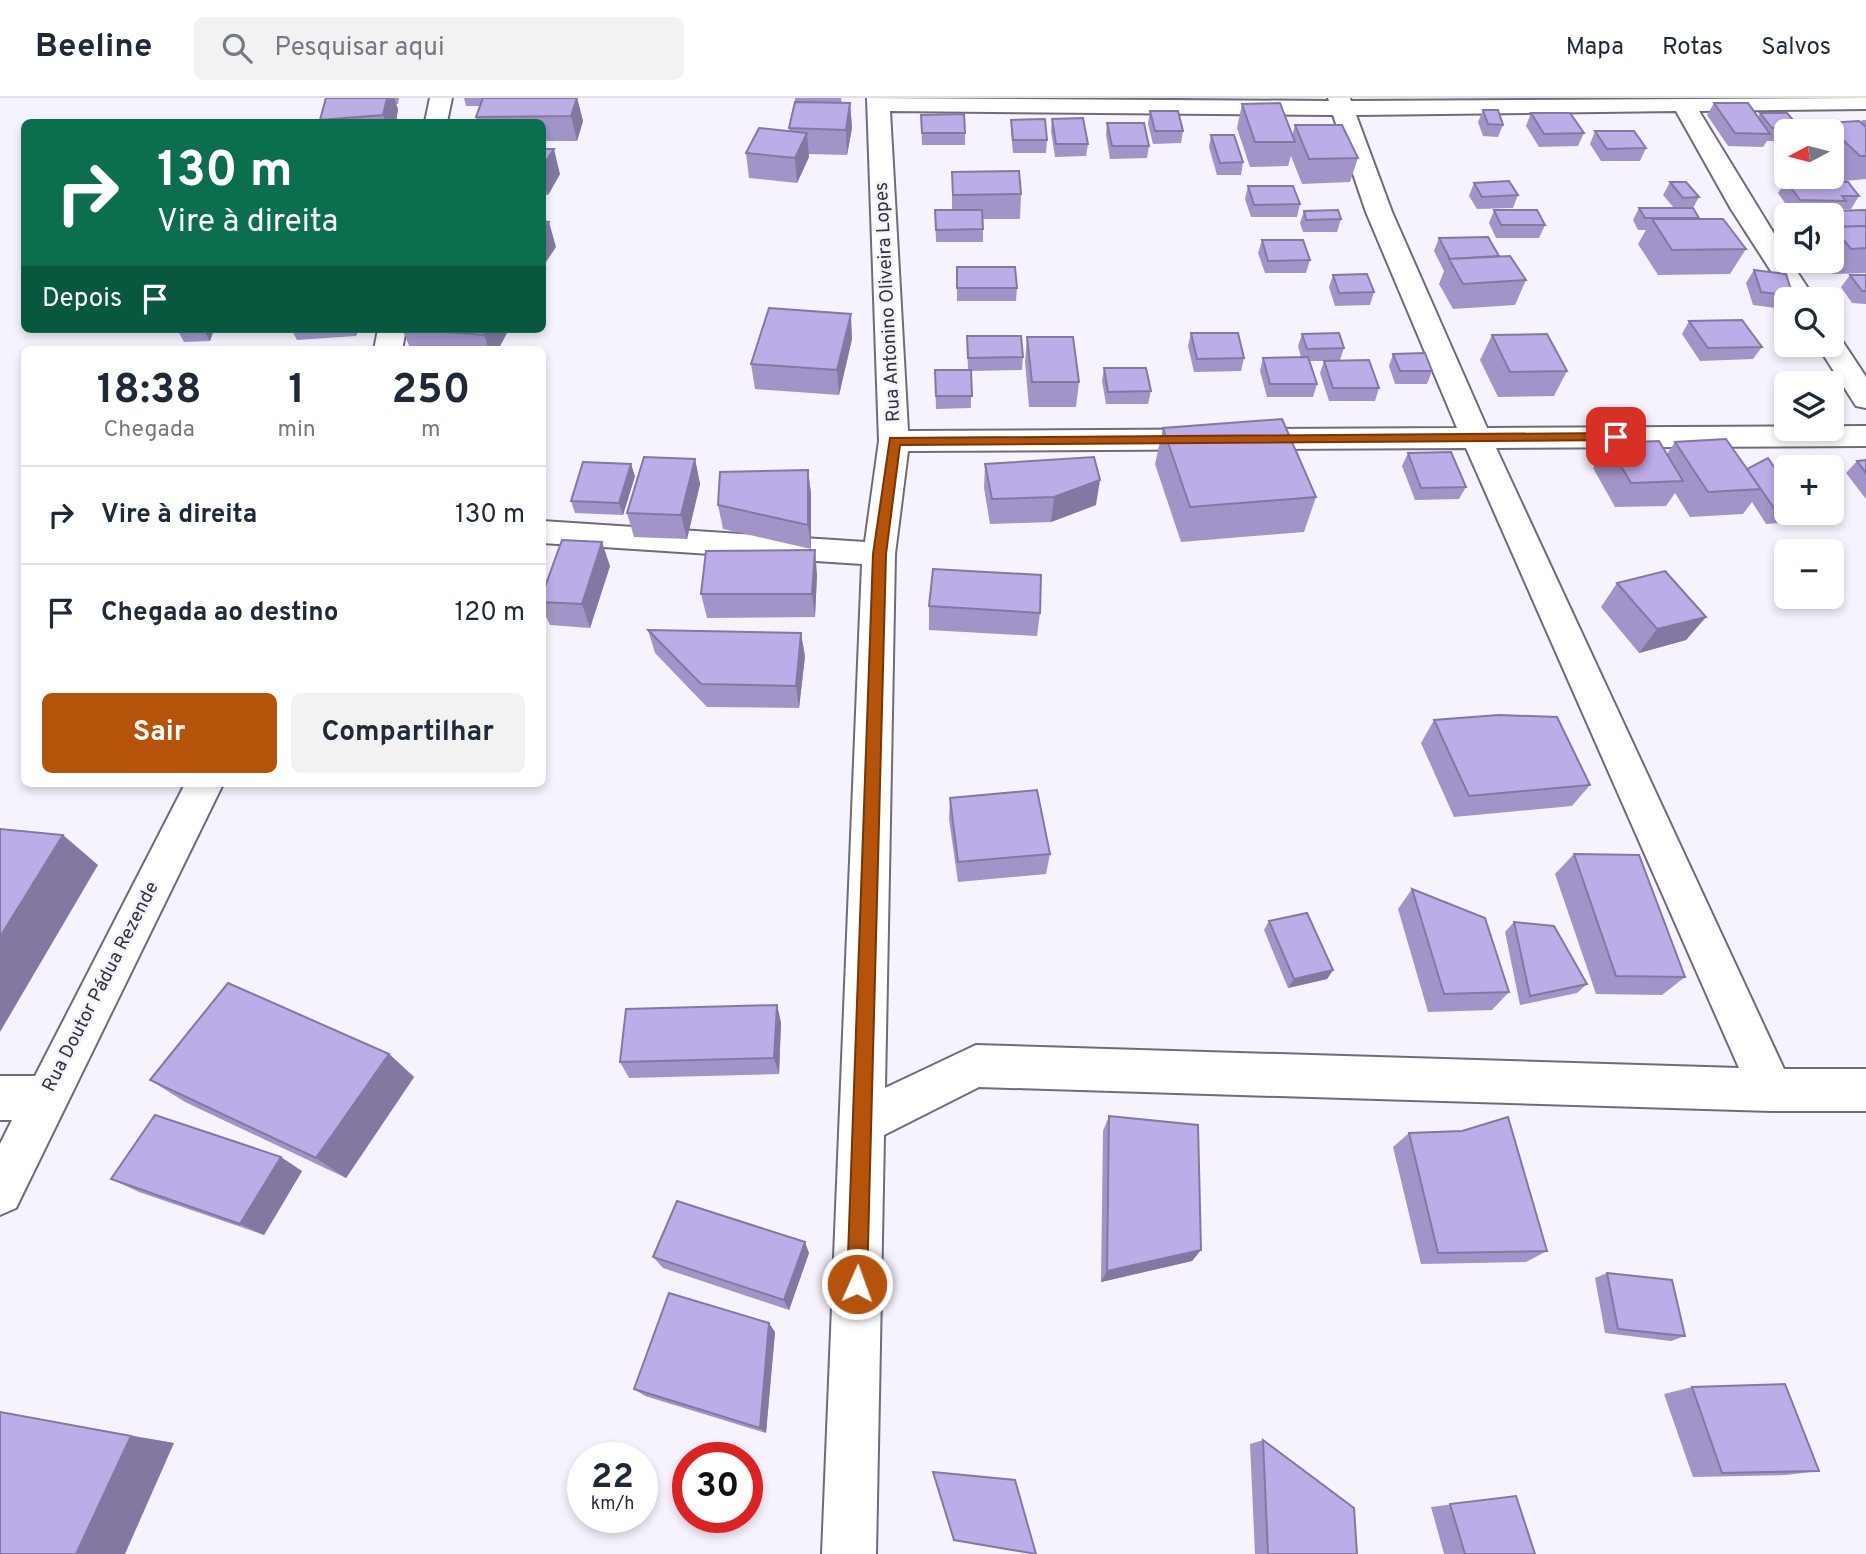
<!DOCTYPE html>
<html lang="pt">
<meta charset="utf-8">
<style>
body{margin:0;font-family:Overpass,sans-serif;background:#f2f2f3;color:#1f2937;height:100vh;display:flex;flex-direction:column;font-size:26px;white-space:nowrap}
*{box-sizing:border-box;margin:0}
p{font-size:23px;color:#747a83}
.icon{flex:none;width:38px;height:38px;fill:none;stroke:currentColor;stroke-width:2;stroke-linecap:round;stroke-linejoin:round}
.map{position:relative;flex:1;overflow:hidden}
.panel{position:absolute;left:21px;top:248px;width:525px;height:441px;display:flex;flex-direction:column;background:#fff;border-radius:10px;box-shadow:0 4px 10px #0003}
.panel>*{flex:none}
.hud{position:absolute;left:21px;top:21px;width:525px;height:214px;border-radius:10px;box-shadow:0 4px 10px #0003;background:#0b6e4f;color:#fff;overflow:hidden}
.needle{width:46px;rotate:263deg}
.controls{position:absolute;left:1774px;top:21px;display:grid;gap:14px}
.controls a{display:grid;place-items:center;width:70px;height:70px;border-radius:10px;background:#fff;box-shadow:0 4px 10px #0003;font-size:35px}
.speed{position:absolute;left:567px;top:1344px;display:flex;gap:14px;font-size:35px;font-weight:700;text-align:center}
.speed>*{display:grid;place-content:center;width:91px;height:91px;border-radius:50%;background:#fff;box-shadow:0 4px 10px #0003;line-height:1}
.speed small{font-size:18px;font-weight:400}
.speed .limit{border:10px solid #d22;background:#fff;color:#111}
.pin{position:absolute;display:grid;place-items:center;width:60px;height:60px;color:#fff;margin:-30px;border-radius:14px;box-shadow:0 4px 10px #0006}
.me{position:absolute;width:77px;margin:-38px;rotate:2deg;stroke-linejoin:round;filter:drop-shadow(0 0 5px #0008)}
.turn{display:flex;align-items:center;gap:24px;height:147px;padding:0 21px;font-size:32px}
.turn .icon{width:91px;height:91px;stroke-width:2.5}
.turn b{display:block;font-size:49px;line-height:60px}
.then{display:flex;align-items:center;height:66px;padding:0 21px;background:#0003;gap:14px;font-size:26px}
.eta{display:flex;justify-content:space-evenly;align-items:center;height:119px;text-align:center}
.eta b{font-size:42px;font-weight:700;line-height:49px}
.cta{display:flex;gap:14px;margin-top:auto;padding:14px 21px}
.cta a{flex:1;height:80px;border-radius:10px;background:#b45309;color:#fff;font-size:28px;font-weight:700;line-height:80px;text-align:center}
.cta a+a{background:#f2f2f3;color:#1f2937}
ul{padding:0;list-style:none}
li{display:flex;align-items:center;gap:21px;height:98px;padding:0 21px;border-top:2px solid #e0e1e3}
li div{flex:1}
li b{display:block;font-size:26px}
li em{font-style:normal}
header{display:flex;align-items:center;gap:42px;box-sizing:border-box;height:98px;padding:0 35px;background:#fff;border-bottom:2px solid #e0e1e3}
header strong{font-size:33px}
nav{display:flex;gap:38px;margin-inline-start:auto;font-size:24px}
.search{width:490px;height:63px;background:#f2f2f3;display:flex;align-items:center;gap:18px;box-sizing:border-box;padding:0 24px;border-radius:10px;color:#747a83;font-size:26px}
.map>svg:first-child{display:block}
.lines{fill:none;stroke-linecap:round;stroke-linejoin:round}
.minor-casing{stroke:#6f6b7b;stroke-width:4}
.minor{fill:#fff;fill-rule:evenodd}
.wall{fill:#a294c8}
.shaded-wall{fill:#8478a2}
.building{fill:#bcace8;stroke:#8478a2;stroke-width:2}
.route{fill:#b45309;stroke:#753606;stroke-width:2}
.labels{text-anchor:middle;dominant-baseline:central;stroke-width:5;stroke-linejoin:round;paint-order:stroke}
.street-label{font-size:19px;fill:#36343b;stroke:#f6f3fe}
</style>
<header>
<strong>Beeline</strong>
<div class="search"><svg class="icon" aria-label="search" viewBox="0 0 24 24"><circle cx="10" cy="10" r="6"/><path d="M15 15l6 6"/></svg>Pesquisar aqui</div>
<nav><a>Mapa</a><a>Rotas</a><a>Salvos</a></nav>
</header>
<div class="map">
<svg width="1866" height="1456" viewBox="0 0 1866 1456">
<rect width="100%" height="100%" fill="#f6f3fe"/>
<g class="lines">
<!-- minor casing -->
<g class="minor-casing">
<g id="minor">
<path d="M430 0H452L447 24H425Z"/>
<path d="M867 0 1329 3 1328 0H1350L1351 3 1866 0V11L1699 13 1787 157V163H1790L1815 201H1789L1731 111 1676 13 1356 17 1392 114 1487 330 1866 328V348L1496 350 1784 971H1866V1013H1771L979 989 884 1037 876 1456H822L862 466 542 445V423L865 444 879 343ZM890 13 1333 17 1366 114 1457 330 908 333ZM1466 350 1739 970 976 947 885 990 895 456 908 353Z"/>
<path d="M378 231H406L402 252H374Z"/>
<path d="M1832 239 1841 241 1866 279V310L1856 308 1817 247H1832Z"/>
<path d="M185 686H223L16 1110 0 1117V1046L12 1022H0V978H35Z"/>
</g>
</g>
<!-- minor -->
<use href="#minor" class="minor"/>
</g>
<!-- wall -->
<g class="wall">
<path d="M325 0H399L398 6H396L398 11 396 24H321L320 22Z"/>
<path d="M464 0H577L583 23 577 43H542V24H465H477L476 19 480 8H466Z"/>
<path d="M795 0H841L842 5H850L852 30 847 57 808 56 809 59 797 85 749 80 746 55 789 33 795 4Z"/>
<path d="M1714 5 1758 19 1760 15 1800 30 1798 33H1787V43H1767L1763 49 1728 48 1707 17Z"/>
<path d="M1242 6 1292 38 1295 27 1358 60 1350 84 1302 86 1291 58 1288 68 1250 69 1237 30Z"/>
<path d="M1483 12 1503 27 1498 39 1483 38 1478 24Z"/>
<path d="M1150 13 1183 33 1181 45 1153 46 1148 26Z"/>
<path d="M1531 15 1584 35 1578 48 1539 49 1526 28Z"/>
<path d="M921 17 965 35V47H922Z"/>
<path d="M1052 21 1088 46 1086 58 1055 59 1051 33Z"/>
<path d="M1011 22 1047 42 1046 55H1013L1011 34Z"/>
<path d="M1862 22H1866V81L1844 83 1832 71V33H1820L1825 25 1861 24Z"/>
<path d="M1107 25 1149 48 1147 60 1110 61 1106 37Z"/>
<path d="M1595 33 1646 50 1640 63H1601L1590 46Z"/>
<path d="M1211 37 1243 64 1241 77H1217L1209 49Z"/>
<path d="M542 51 560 76 548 97 542 96Z"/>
<path d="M952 74 1021 96 1020 121H983V144H936L935 112H952Z"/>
<path d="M1786 83 1859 98 1851 111H1841L1840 113 1866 112V175L1833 176 1823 163H1832V117H1825L1826 116 1792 115 1778 95Z"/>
<path d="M1670 84 1699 99 1693 110 1699 120 1746 151 1730 176 1658 177 1638 146 1646 132H1638L1633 122 1639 110H1674L1663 97Z"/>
<path d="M1474 85 1518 97 1513 110 1477 111 1469 98Z"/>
<path d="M1248 88 1300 106 1297 119H1251L1245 101Z"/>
<path d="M1494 112 1545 127 1539 140H1496L1489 125Z"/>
<path d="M1304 113 1341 121 1337 134H1303L1300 125Z"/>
<path d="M1439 140 1499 158 1526 182 1515 207 1453 211 1439 186 1444 173 1434 153Z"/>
<path d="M1262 142 1310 162 1306 175H1265L1258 155Z"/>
<path d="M957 169 1017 190 1016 203H957Z"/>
<path d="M1754 172 1793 198 1791 201H1787V208L1785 211 1753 207 1746 185Z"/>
<path d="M1333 177 1374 194 1370 207 1335 208 1329 189Z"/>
<path d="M1850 177H1866V206L1852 205 1841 189Z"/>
<path d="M1689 223 1762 249 1753 261 1700 263 1682 236Z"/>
<path d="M177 231H214L210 243 184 244Z"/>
<path d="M291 231H358L356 238 297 242Z"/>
<path d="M402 231H509L498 252H411Z"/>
<path d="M1191 235 1244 260 1241 273 1194 274 1188 248Z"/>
<path d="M1302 236 1344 250 1340 262 1379 290 1375 303H1329L1320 275 1324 263H1310L1317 286 1313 299H1267L1260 273 1263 260 1301 259 1298 248Z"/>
<path d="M1492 237 1567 273 1554 298 1498 299 1480 262Z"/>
<path d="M967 238 1023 259 1022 272 971 273V310L936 311 935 272H968Z"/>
<path d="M1027 239 1079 284 1076 309H1029L1025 264Z"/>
<path d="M852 241 839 297 755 291 751 266Z"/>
<path d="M1393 256 1432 273 1427 286H1395L1389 268Z"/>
<path d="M1104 270 1151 293 1148 306H1106L1102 283Z"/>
<path d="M1163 330 1316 399 1304 434 1181 444 1155 366Z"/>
<path d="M1675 344 1787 388V415H1801L1793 424 1766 426 1752 404 1743 416 1690 419 1675 395 1666 408 1615 409 1593 370 1607 345 1667 356Z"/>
<path d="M1408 355 1466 389 1459 401 1415 402 1402 368Z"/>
<path d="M695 361 700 386 687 441 634 439 627 415Z"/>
<path d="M1866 362V401L1846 375 1857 363Z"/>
<path d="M985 366 1096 407 1051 424 990 426 984 390Z"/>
<path d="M808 372 811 396V451L723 431 718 407Z"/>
<path d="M635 378 623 417 575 415 571 403Z"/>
<path d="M610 468 590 530 550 527 542 510V497Z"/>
<path d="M817 476 815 519 707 520 701 496Z"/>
<path d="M1617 485 1706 519 1686 542 1639 555 1601 509Z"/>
<path d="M929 508 1040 515 1037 538 929 532Z"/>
<path d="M648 532 805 558 799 610 707 609 655 555Z"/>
<path d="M1434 622 1590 687 1572 708 1454 719 1421 645Z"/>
<path d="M950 700 1050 756 1046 776 958 784 949 721Z"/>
<path d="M1574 756 1685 879 1662 897 1596 896 1555 776Z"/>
<path d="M1412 791 1509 894 1492 912 1428 914 1398 811Z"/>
<path d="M1269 823 1333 872 1327 881 1288 890 1264 832Z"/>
<path d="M1514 824 1587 886 1577 895 1520 907 1505 834Z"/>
<path d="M777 907 781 925 779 976 629 980 620 964Z"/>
<path d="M389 956 414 979 346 1080 185 1004 150 982Z"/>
<path d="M1109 1018 1201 1152 1192 1163 1101 1184 1103 1033Z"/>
<path d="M1462 1033 1547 1153 1526 1164 1421 1166 1393 1049 1409 1035Z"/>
<path d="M302 1073 264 1137 139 1094 111 1081Z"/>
<path d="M809 1155 789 1212 663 1170 653 1159Z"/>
<path d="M1607 1175 1685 1238 1671 1243 1605 1235 1595 1180Z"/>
<path d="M775 1234 766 1335 645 1298 634 1291Z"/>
<path d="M1692 1289 1819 1373 1786 1377 1693 1379 1664 1296Z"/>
<path d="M0 1314 174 1345 0 1456Z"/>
<path d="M1263 1342 1357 1456H1255L1250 1346Z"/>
<path d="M1516 1398 1535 1456H1444L1431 1409Z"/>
</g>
<!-- shaded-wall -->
<g class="shaded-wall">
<path d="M387 0H394L398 11 396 24H386L383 17Z"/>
<path d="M577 0 583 23 577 43 571 18Z"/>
<path d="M850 5 852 30 847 57 846 32Z"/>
<path d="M807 35 809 59 797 85 795 60Z"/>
<path d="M554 51 560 76 548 97 542 77V69Z"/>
<path d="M549 124 556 149 542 170V134Z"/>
<path d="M851 216 852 241 839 297 837 272Z"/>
<path d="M203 231H214L210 243Z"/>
<path d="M353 231H358L356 238Z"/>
<path d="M487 231H509L498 252H489L484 237Z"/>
<path d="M695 361 700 386 687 441 681 417Z"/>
<path d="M631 366 635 378 623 417 619 405Z"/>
<path d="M808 372 811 396V451L808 427Z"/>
<path d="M1100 382 1096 407 1051 424 1054 399Z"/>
<path d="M602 444 610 468 590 530 582 506Z"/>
<path d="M815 452 817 476 815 519 812 496Z"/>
<path d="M1706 519 1686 542 1639 555 1657 531Z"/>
<path d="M801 535 805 558 799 610 796 588Z"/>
<path d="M63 737 98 767 0 934V839Z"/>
<path d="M1333 872 1327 881 1288 890 1294 881Z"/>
<path d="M777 907 781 925 779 976 774 960Z"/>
<path d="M389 956 414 979 346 1080 316 1060Z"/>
<path d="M281 1059 302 1073 264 1137 240 1126Z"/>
<path d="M805 1144 809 1155 789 1212 784 1202Z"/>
<path d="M1201 1152 1192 1163 1101 1184 1107 1173Z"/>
<path d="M769 1225 775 1234 766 1335 760 1330Z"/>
<path d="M131 1338 174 1345 125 1456H76Z"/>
</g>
<!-- building -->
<g class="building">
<path d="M326 0H387L383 17 320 22Z"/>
<path d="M483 0H577L571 18 476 19Z"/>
<path d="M795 4 850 5 846 32 789 30Z"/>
<path d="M1280 5 1295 44H1255L1242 6Z"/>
<path d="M1714 5H1748L1770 36 1735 35Z"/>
<path d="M1483 12H1498L1503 27 1488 26Z"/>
<path d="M1150 13H1178L1183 33H1155Z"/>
<path d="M1531 15H1570L1584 35 1544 36Z"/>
<path d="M1760 15H1787L1800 30H1772Z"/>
<path d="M964 16 965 35H922L921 17Z"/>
<path d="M1083 20 1088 46H1056L1052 21Z"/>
<path d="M1045 21 1047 42H1013L1011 22Z"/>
<path d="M374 22 373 24H331Z"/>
<path d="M1859 23 1866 29V58H1860L1825 25Z"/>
<path d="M1107 25H1144L1149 48H1112Z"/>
<path d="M1295 27H1342L1358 60 1309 61Z"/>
<path d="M759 30 807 35 795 60 746 55Z"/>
<path d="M1595 33H1634L1646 50 1607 51Z"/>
<path d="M1211 37H1234L1243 64 1220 65Z"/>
<path d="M542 51H554L542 69Z"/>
<path d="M1019 73 1021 96 953 97 952 74Z"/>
<path d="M1509 83 1518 97 1482 99 1474 85Z"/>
<path d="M1786 83 1848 84 1859 98H1842L1846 103 1800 102Z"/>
<path d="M1670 84H1686L1699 99 1683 100Z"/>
<path d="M1248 88H1293L1300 106 1254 107Z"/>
<path d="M1639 110H1693L1699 120H1645Z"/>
<path d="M935 112H982L983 131 936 132Z"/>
<path d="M1338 112 1341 121 1306 122 1304 113Z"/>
<path d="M1494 112H1537L1545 127H1501Z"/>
<path d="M1866 112V128L1841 129 1832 117 1828 113Z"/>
<path d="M1652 121H1723L1746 151 1672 152Z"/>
<path d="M542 123 549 124 542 134Z"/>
<path d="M1866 128V150L1851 151 1833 129Z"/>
<path d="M1488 139 1499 158 1450 161 1439 140Z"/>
<path d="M1262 142H1303L1310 162 1268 163Z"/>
<path d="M1510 158 1526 182 1463 186 1449 161Z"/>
<path d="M957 169H1015L1017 190H957Z"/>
<path d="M1754 172 1786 176 1793 198 1761 194Z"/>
<path d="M1367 176 1374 194 1339 195 1333 177Z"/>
<path d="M1850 177H1866V193H1862Z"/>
<path d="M769 210 851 216 837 272 751 266Z"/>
<path d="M1742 222 1762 249 1708 250 1689 223Z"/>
<path d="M408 231H487L484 237Z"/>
<path d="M1191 235H1238L1244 260 1197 261Z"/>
<path d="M1339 235 1344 250 1307 251 1302 236Z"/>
<path d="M1547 236 1567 273 1510 274 1492 237Z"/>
<path d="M967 238H1021L1023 259 968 260Z"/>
<path d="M1027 239H1073L1079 284H1032Z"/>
<path d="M1425 255 1432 273H1400L1393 256Z"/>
<path d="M1308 259 1317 286H1270L1263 260Z"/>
<path d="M1369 262 1379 290H1333L1324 263Z"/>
<path d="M1104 270H1146L1151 293 1108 294Z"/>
<path d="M935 272H971L972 298H936Z"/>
<path d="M1282 321 1316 399 1190 409 1163 330Z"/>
<path d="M1726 341 1761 391 1708 394 1675 344Z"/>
<path d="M1659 343 1683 383 1631 385 1607 345Z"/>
<path d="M1451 354 1466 389 1421 390 1408 355Z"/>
<path d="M644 359 695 361 681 417 627 415Z"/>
<path d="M1094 359 1100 382 1054 399 992 401 985 366Z"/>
<path d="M1768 360 1787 388V413H1776L1747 371Z"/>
<path d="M1866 362V375L1857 363Z"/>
<path d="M583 364 631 366 619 405 571 403Z"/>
<path d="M808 372V427L718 407 720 374Z"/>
<path d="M562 442 602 444 582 506 542 504V497Z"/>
<path d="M815 452 812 496H701L706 453Z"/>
<path d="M933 471 1041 477 1040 515 929 508Z"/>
<path d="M1665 473 1706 519 1657 531 1617 485Z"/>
<path d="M648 532 801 535 796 588 701 586Z"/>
<path d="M1499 617 1557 619 1590 687 1469 698 1434 622Z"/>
<path d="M1037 692 1050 756 958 764 950 700Z"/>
<path d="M0 731 63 737 0 839Z"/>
<path d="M1574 756 1639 757 1685 879 1616 878Z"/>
<path d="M1412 791 1485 820 1509 894 1444 896Z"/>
<path d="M1307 815 1333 872 1294 881 1269 823Z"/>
<path d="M1514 824 1554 828 1587 886 1530 898Z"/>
<path d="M228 885 389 956 316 1060 150 982Z"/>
<path d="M777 907 774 960 620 964 626 911Z"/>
<path d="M155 1017 281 1059 240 1126 111 1081Z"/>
<path d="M1109 1018 1198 1027 1201 1152 1107 1173Z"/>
<path d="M1508 1019 1547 1153 1438 1155 1409 1035 1462 1033Z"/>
<path d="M677 1103 805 1144 784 1202 653 1159Z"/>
<path d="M1607 1175 1672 1182 1685 1238 1618 1231Z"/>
<path d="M669 1195 769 1225 760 1330 634 1291Z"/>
<path d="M1785 1286 1819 1373 1722 1375 1692 1289Z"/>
<path d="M0 1314 131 1338 76 1456H0Z"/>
<path d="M1263 1342 1354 1410 1357 1456H1268Z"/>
<path d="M933 1374 1015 1382 1036 1456 954 1442Z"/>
<path d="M1516 1398 1535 1456H1465L1450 1406Z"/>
</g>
<!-- route -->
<path class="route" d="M1616 335 1622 339 1620 342 900 347 886 456 867 1186 864 1194 857 1197 850 1194 847 1186 873 456 890 340Z"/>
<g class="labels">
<!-- street labels -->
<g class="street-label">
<text transform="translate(888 204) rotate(-93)">Rua Antonino Oliveira Lopes</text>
<text transform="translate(101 889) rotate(-63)">Rua Doutor Pádua Rezende</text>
</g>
</g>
</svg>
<div class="controls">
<a><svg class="needle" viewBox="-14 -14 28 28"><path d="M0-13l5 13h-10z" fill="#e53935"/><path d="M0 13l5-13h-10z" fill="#747a83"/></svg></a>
<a><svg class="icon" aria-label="sound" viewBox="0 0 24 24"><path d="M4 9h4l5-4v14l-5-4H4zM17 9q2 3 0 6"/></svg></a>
<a><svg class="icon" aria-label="search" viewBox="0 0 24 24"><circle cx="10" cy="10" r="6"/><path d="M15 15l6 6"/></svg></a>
<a><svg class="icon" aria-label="layers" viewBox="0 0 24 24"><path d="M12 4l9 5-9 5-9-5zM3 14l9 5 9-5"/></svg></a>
<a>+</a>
<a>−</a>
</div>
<div class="speed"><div>22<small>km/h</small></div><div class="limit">30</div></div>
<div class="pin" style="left:1616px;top:339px;background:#d93025"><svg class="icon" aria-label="arrive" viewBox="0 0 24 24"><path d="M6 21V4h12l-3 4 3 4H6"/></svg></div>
<svg class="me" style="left:857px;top:1186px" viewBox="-20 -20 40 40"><circle r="17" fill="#b45309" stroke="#fff" stroke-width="3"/><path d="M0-11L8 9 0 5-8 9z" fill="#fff"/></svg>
<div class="hud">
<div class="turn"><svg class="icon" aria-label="right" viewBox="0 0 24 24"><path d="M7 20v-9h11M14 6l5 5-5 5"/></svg><div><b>130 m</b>Vire à direita</div></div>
<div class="then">Depois<svg class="icon" aria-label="arrive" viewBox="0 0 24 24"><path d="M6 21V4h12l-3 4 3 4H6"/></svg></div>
</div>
<section class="panel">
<div class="eta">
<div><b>18:38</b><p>Chegada</p></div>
<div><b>1</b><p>min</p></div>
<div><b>250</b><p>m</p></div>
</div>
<ul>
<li><svg class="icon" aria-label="right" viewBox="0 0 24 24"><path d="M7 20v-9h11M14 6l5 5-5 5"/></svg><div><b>Vire à direita</b></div><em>130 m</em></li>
<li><svg class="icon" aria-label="arrive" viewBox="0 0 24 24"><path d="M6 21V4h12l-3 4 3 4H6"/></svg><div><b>Chegada ao destino</b></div><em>120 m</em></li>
</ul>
<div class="cta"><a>Sair</a><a>Compartilhar</a></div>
</section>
</div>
